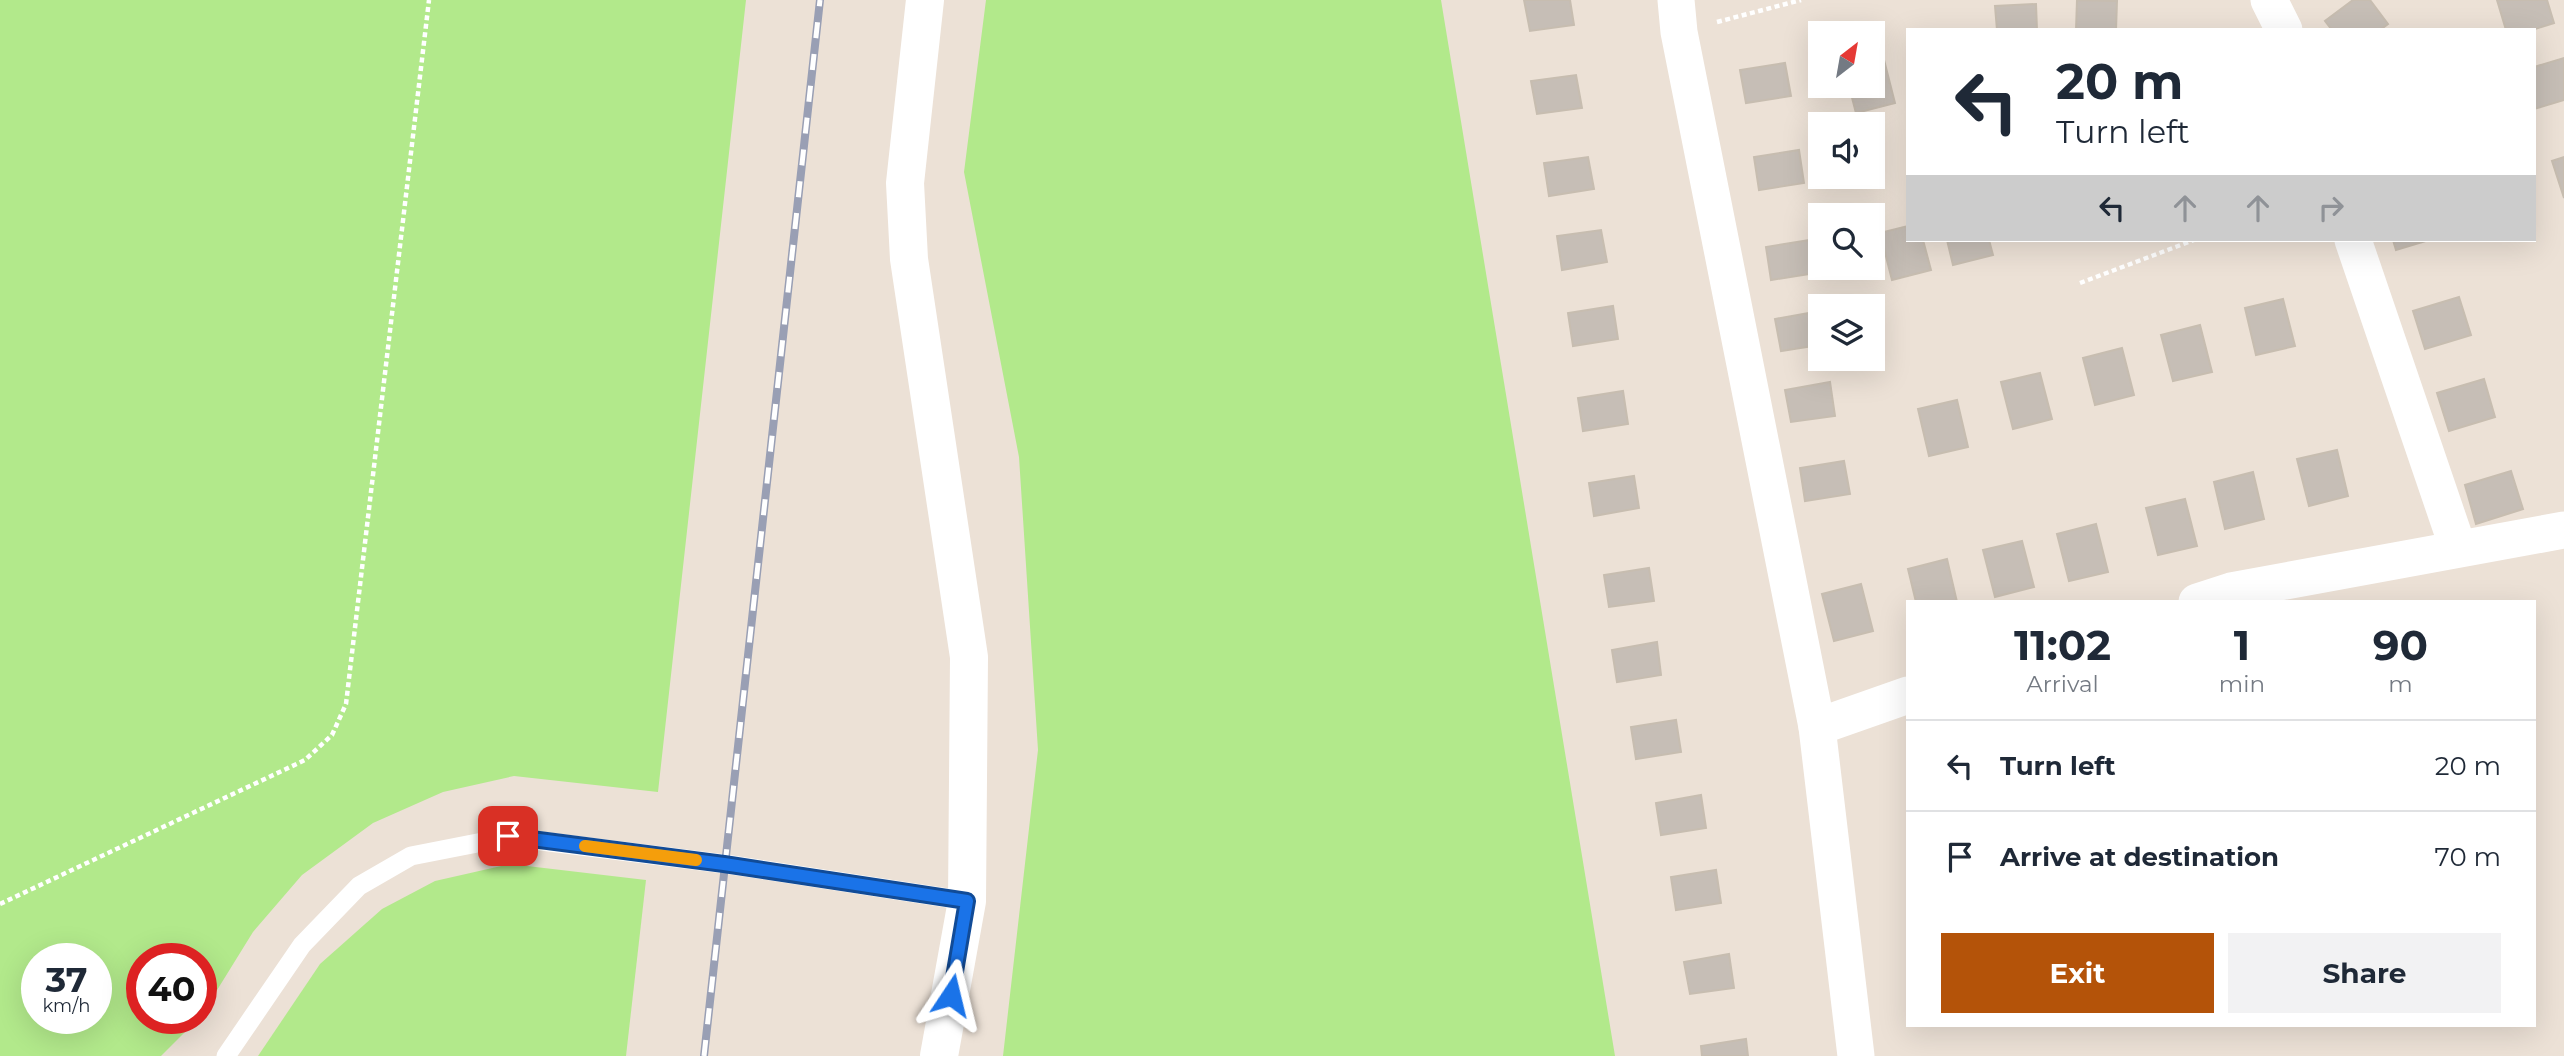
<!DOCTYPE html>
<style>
body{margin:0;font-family:Montserrat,sans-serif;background:#f2f2f3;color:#1f2937;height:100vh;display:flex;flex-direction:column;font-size:26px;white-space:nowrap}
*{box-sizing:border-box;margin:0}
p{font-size:23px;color:#747a83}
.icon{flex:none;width:38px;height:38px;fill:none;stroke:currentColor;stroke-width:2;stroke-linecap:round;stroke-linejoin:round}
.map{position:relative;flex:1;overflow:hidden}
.panel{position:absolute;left:1906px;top:600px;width:630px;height:427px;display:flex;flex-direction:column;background:#fff;border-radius:0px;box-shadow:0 7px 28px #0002}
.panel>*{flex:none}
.banner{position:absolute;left:1906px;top:28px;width:630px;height:214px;border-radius:0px;box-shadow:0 7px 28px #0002;background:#fff;color:#1f2937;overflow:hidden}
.needle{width:46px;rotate:31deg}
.fabs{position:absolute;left:1808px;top:21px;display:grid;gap:14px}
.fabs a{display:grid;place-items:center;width:77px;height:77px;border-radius:0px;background:#fff;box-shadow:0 7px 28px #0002;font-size:35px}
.speed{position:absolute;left:21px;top:943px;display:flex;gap:14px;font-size:35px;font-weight:700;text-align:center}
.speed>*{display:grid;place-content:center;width:91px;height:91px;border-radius:50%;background:#fff;box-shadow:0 7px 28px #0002;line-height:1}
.speed small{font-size:18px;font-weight:400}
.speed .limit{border:10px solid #d22;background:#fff;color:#111}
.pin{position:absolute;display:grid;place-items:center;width:60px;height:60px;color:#fff;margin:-30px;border-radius:14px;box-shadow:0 4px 10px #0006}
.me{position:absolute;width:77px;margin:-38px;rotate:10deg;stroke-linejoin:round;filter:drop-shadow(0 0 5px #0008)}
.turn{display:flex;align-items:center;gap:24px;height:147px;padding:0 35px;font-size:32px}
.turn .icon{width:91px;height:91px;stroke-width:2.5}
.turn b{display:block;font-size:49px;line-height:60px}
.lanes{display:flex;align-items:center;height:66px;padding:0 35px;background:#0003;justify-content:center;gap:35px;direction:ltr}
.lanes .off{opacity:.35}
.eta{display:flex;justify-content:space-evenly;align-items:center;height:119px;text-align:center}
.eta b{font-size:42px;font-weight:700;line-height:49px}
.cta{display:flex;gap:14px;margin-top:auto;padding:14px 35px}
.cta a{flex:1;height:80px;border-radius:0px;background:#b45309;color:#fff;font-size:28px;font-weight:700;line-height:80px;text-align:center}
.cta a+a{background:#f2f2f3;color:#1f2937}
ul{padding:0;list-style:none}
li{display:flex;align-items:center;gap:21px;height:91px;padding:0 35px;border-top:2px solid #e0e1e3}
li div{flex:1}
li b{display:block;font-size:26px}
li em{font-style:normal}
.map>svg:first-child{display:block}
.green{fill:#b2e98b;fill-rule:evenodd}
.building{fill:#c6beb6;stroke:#c7bdb0;stroke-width:2}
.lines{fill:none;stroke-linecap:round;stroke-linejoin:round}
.path{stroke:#fff;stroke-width:4.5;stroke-dasharray:5 3.5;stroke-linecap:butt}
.lane{stroke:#fff;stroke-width:19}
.street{stroke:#fff;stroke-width:37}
.secondary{stroke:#fff;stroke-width:38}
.rail-casing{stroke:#999fb4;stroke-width:8}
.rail{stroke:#fff;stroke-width:5;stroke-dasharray:16;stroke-linecap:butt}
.route-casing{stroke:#114b97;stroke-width:18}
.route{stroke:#1a73e8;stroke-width:12}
.slow{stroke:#f59e0b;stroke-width:12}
</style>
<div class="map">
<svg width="2564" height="1056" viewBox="0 0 2564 1056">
<rect width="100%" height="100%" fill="#ece1d6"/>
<!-- green -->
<g class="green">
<path d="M0 0H746L658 792 514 776 443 792 373 823 302 875 253 932 201 1016V959H142V1018L198 1019 161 1056H0ZM37 959H96V1018H37Z"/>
<path d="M986 0H1441L1615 1056H1003L1038 750 1019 457 964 172Z"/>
<path d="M510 864 646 880 626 1056H258L320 964 382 909 435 881Z"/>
</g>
<!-- building -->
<g class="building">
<path d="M1524 0H1570L1574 25 1530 31Z"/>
<path d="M2077 0 2117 1 2116 30H2076Z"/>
<path d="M2353 0H2370L2388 24 2380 30H2332L2325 21Z"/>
<path d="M2497 0H2547L2554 23 2532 30H2506Z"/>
<path d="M2036 4 2037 30H1997L1995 6Z"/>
<path d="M1883 56 1895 103 1856 113 1849 86H1872V59Z"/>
<path d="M2564 58V100L2534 109V67Z"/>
<path d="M1785 63 1791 96 1746 103 1740 70Z"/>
<path d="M1576 75 1582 108 1537 114 1531 81Z"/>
<path d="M1799 150 1804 183 1759 190 1754 157Z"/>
<path d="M1588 157 1594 189 1549 196 1544 163Z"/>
<path d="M2564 157V198L2552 161Z"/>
<path d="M1908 226V240H1923L1931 270 1892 280 1880 233Z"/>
<path d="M1601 230 1607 262 1562 270 1557 236Z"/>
<path d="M1810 240 1816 273 1771 280 1766 247Z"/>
<path d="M1947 240H1989L1993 255 1953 265Z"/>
<path d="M2393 240H2429L2396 250Z"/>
<path d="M2459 297 2471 335 2425 349 2413 311Z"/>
<path d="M2283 299 2295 346 2256 355 2245 308Z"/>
<path d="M1613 306 1618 339 1573 346 1568 313Z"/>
<path d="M1820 311V345L1781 351 1775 319Z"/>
<path d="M2200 325 2212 372 2173 381 2161 335Z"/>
<path d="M2122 348 2134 395 2095 405 2083 358Z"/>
<path d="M2040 373 2052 419 2013 429 2001 382Z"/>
<path d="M2484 379 2495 417 2449 431 2437 393Z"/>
<path d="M1830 382 1835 416 1791 422 1785 390Z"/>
<path d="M1623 391 1628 424 1583 431 1578 398Z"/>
<path d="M1957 400 1968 447 1929 456 1918 409Z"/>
<path d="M2337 450 2348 496 2309 506 2297 459Z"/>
<path d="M1844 461 1850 494 1805 501 1800 468Z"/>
<path d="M2511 471 2523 509 2476 524 2465 485Z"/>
<path d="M2253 472 2264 519 2225 529 2214 482Z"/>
<path d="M1634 476 1639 508 1594 516 1589 483Z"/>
<path d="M2185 499 2197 546 2158 555 2146 508Z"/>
<path d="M2096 524 2108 572 2069 581 2057 534Z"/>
<path d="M2022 541 2034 587 1995 597 1983 550Z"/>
<path d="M1947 559 1957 602H1916L1908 569Z"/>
<path d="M1649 568 1654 601 1609 607 1604 575Z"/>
<path d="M1861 584 1873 631 1834 641 1822 594Z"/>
<path d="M1657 642 1661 675 1617 682 1612 650Z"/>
<path d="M1676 720 1681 752 1636 759 1631 727Z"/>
<path d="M1701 795 1706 828 1661 835 1656 803Z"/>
<path d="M1716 870 1721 903 1676 910 1671 877Z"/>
<path d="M1729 954 1734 988 1690 994 1684 962Z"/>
<path d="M1746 1039 1748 1056H1702L1701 1046Z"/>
</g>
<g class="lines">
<!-- path -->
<g class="path">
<path d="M1717 22 1801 0"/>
<path d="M2080 283 2194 240"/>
<path d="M0 904 305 760 332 735 346 704 429 0"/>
</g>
<!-- lane -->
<path class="lane" d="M226 1056 302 945 359 886 411 856 508 837 725 864 967 901"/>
<!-- street -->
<g class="street">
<path d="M1676 0 1679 32 1817 727"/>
<path d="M2269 0 2284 30"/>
<path d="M2353 240 2458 548"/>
<path d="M2197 602 2231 591 2564 530"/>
<path d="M1856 1056 1817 727 1908 695"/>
</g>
<!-- secondary -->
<path class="secondary" d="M925 0 905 183 909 259 969 657 967 901 939 1056"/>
<!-- rail casing -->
<g class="rail-casing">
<path id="rail" d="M704 1056 820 0"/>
</g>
<!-- rail -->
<use href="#rail" class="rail"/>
</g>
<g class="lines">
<!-- route casing -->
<g class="route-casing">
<path id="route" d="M508 836 724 864 967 901 951 995"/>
</g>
<!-- route -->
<use href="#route" class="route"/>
<!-- slow -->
<path class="slow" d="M585 846 696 860"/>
</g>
</svg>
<div class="fabs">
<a><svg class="needle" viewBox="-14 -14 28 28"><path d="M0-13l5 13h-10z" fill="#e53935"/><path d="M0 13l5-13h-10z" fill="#747a83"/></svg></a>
<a><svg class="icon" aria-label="sound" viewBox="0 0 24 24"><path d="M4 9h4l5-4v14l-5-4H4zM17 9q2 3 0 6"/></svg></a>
<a><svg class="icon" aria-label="search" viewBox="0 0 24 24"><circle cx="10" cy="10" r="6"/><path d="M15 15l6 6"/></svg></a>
<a><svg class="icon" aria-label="layers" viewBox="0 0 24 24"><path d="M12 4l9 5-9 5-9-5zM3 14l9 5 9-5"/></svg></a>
</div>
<div class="speed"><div>37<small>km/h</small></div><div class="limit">40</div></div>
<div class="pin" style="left:508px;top:836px;background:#d93025"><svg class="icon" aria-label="arrive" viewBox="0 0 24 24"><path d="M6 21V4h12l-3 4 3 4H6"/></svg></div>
<svg class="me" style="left:951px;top:995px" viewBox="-20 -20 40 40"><path d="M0-17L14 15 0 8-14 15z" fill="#1a73e8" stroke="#fff" stroke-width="4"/></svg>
<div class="banner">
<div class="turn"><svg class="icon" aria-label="left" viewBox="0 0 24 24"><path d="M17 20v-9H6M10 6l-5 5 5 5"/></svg><div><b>20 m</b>Turn left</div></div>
<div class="lanes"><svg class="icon" aria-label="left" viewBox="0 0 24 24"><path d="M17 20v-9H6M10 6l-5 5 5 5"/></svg><svg class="icon off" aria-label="ahead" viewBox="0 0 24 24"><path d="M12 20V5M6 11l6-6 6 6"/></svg><svg class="icon off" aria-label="ahead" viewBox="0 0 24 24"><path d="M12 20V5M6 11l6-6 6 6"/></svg><svg class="icon off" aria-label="right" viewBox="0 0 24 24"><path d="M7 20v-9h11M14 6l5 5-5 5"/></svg></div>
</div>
<section class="panel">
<div class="eta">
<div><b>11:02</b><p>Arrival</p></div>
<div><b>1</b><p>min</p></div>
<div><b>90</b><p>m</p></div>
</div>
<ul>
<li><svg class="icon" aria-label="left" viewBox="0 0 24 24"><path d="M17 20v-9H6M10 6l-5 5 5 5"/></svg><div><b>Turn left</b></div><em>20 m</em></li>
<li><svg class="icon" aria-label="arrive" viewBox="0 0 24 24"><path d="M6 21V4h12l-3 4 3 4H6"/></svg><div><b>Arrive at destination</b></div><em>70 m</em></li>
</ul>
<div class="cta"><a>Exit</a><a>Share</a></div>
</section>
</div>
